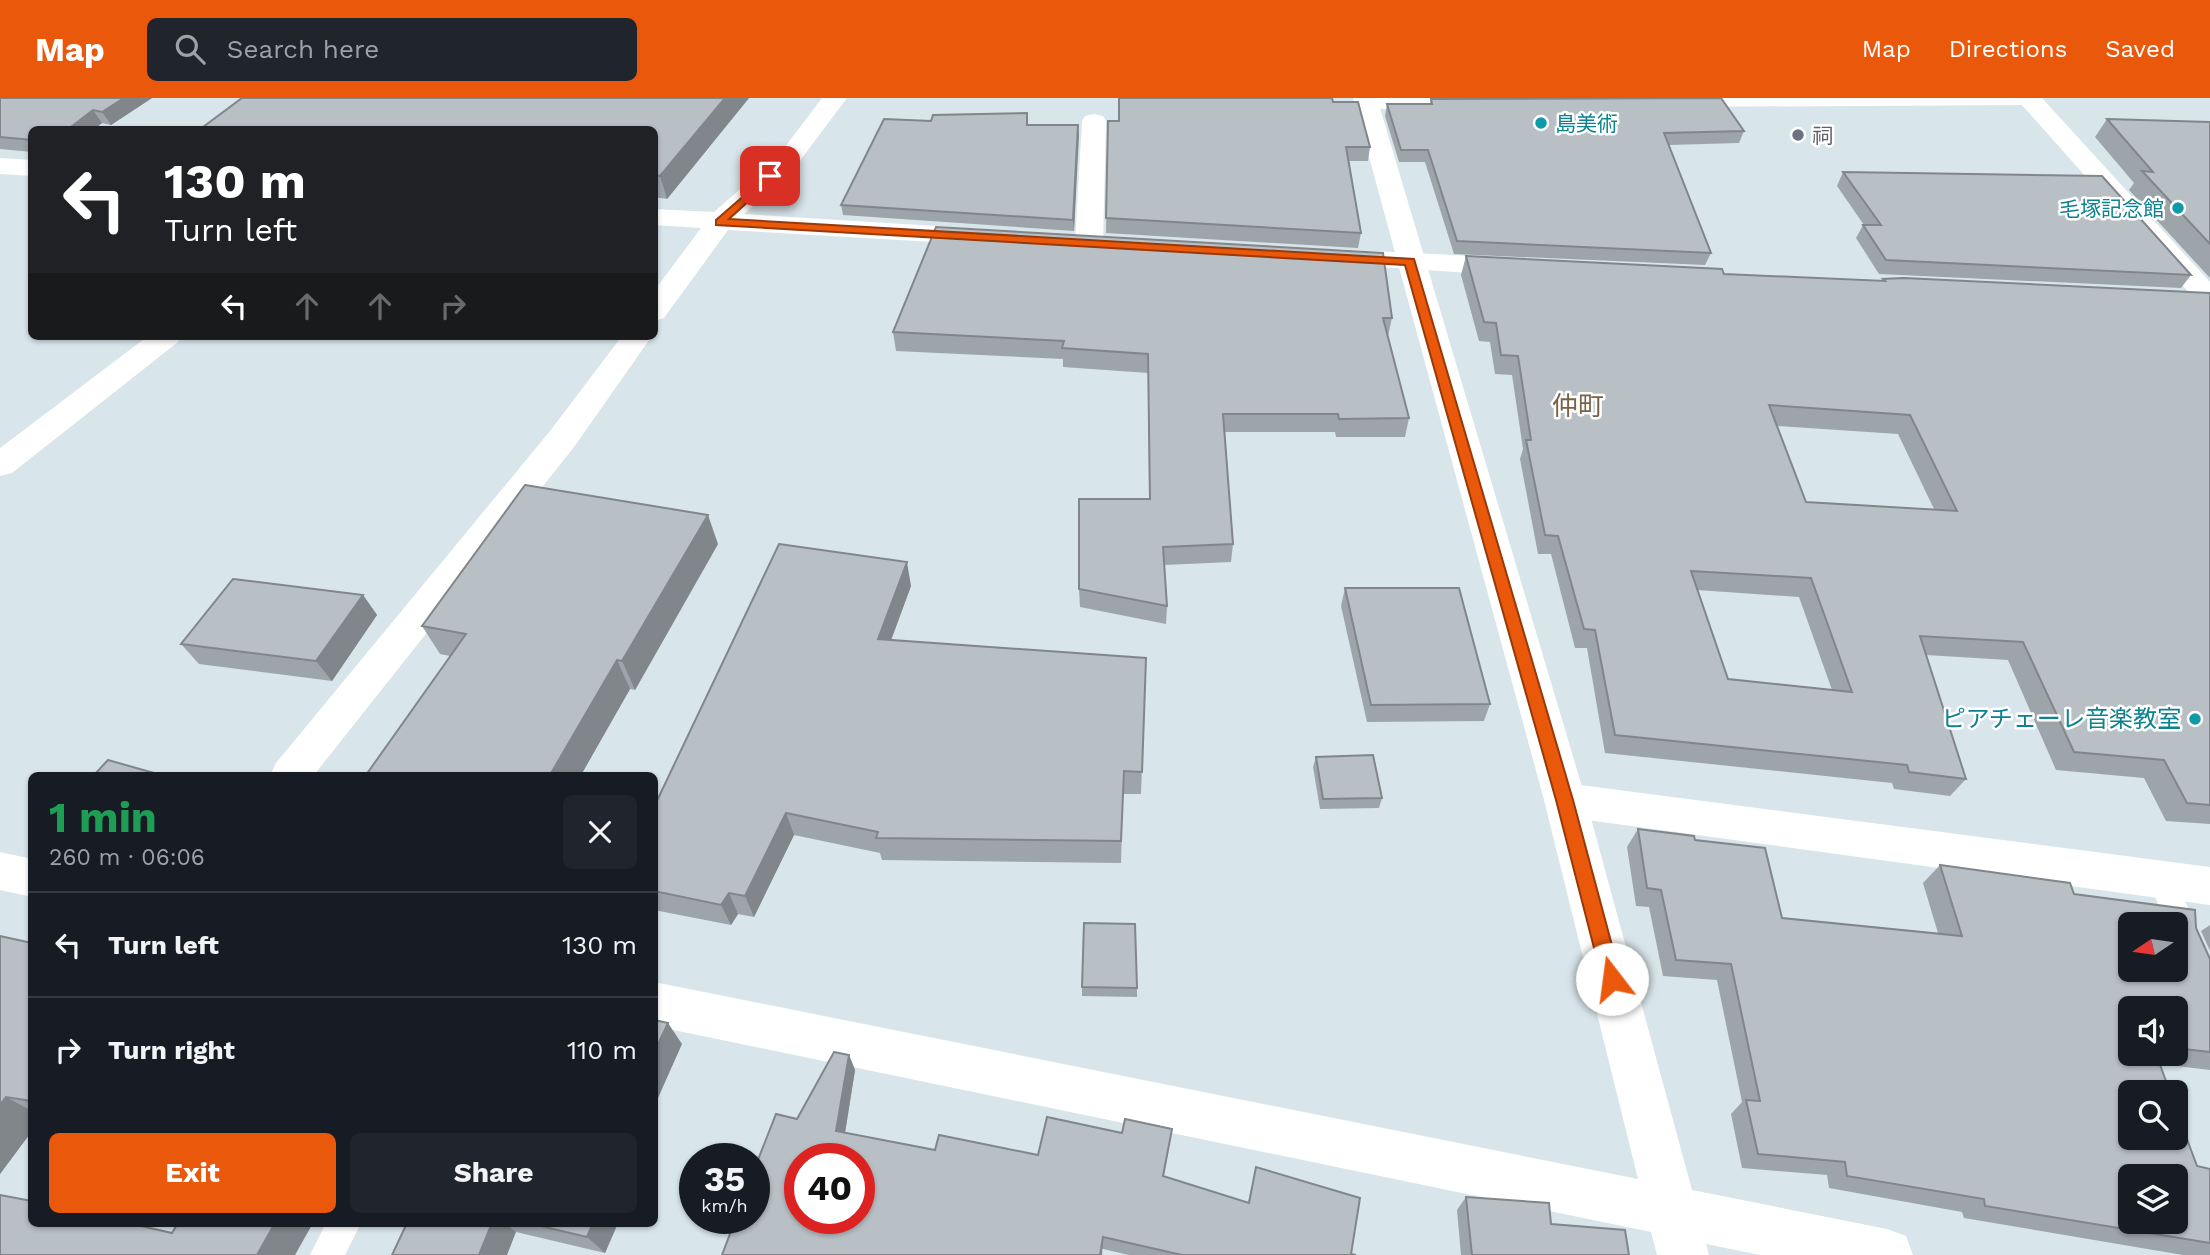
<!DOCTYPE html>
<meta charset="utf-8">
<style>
body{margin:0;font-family:"Work Sans","Noto Sans JP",sans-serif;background:#20242c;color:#f1f3f6;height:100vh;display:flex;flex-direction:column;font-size:26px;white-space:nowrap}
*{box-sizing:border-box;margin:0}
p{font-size:23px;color:#9ea1a6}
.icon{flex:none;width:38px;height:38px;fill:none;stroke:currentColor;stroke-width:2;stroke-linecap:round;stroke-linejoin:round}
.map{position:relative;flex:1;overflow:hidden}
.sheet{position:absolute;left:28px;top:674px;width:630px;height:455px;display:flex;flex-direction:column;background:#171b24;border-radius:10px;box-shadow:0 2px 5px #0004}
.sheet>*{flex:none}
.top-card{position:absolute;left:28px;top:28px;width:630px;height:214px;border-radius:10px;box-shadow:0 2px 5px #0004;background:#202124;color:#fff;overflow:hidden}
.needle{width:46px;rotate:257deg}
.tools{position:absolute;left:2118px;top:814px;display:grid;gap:14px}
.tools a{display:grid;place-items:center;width:70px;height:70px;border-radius:10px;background:#171b24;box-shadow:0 2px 5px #0004;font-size:35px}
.speed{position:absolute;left:679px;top:1045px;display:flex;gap:14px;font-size:35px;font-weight:700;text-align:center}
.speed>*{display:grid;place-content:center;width:91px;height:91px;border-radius:50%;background:#171b24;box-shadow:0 2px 5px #0004;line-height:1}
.speed small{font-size:18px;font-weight:400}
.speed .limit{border:10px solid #d22;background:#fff;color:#111}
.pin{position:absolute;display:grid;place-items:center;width:60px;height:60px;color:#fff;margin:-30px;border-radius:14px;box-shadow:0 4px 10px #0006}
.me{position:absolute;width:77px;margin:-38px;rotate:345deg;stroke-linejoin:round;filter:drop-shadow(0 0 5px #0008)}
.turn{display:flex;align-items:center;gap:24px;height:147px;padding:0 21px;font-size:32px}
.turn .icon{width:91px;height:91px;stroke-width:2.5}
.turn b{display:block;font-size:49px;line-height:60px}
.lanes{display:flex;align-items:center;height:66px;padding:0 21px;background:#0003;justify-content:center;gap:35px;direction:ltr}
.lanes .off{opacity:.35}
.round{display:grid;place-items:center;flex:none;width:74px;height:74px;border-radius:10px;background:#20242c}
.head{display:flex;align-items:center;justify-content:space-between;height:119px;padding:0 21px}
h1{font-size:42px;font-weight:700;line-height:52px;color:#1e9e55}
.cta{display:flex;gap:14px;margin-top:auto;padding:14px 21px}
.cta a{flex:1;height:80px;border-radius:10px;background:#ea580c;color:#fff;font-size:28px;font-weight:700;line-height:80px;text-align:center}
.cta a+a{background:#20242c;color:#f1f3f6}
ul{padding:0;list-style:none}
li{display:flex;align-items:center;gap:21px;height:105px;padding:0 21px;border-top:2px solid #363941}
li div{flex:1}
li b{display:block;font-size:26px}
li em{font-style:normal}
header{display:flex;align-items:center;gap:42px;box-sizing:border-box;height:98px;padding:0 35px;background:#ea580c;color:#fff}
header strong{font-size:33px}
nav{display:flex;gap:38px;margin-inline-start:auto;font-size:24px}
.search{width:490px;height:63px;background:#20242c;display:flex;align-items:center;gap:18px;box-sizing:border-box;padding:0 24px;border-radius:10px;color:#9ea1a6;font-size:26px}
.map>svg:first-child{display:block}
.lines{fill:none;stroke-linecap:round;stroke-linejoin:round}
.service{fill:#fff;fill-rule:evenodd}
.minor{fill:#fff;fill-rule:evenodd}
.tertiary{fill:#fff;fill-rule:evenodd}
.wall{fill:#9ea5aa;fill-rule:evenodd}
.shaded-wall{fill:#81868b}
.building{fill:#b8c0c6;stroke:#81868b;stroke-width:2;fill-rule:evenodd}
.route{fill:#ea580c;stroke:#983908;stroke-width:2}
.culture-dot{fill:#0f9aa8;stroke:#fff;stroke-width:2.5}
.worship-dot{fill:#6b7280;stroke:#fff;stroke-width:2.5}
.labels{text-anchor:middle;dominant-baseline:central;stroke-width:5;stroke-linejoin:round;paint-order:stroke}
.far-culture-label{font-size:21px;fill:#0d838f;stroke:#fff;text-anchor:start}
.far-worship-label{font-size:21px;fill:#5b616d;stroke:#fff;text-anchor:start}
.culture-label{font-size:24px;fill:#0d838f;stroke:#fff;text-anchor:end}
.neighbourhood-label{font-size:26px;fill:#796346;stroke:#fff}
</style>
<header>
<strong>Map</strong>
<div class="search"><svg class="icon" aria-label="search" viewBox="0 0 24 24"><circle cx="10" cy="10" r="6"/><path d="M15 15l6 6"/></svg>Search here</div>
<nav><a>Map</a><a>Directions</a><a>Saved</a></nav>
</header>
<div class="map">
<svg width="2210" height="1157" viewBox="0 0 2210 1157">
<rect width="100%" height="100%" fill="#d8e5eb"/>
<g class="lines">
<!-- service -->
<g class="service">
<path d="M2161 769 2171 772 2210 859V906L2200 902 2175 846V826H2167L2147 781 2151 772Z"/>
<path d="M326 1125H361L345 1157H310Z"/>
</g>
<!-- minor -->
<g class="minor">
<path d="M822 0H847L796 68 744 116 984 131 994 133 998 139 994 145 984 147 728 132 664 220 654 223V193L701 130 654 127V111L714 114 778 58Z"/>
<path d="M1357 0H1492L1494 3 1491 8 1482 10 1366 11 1357 9 1354 4Z"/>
<path d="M1657 0H2042L2210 184V210L2200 207 2022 7 1668 9 1659 7Z"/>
<path d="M1094 16 1103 18 1106 23 1103 145 1099 151 1089 153 1079 151 1075 145 1082 23 1085 18Z"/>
<path d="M0 60 32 62V78L0 76Z"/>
<path d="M1331 151 1515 160 1525 163 1529 169 1525 175 1515 178 1321 165 1317 159 1321 153Z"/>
<path d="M148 238H182L178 244 12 375 0 378V350Z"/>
<path d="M622 238H652L574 349 314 677H270L276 665 550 333Z"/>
<path d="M1565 685 2210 769V807L1565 719 1550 714 1544 702 1550 690Z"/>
</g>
<!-- tertiary -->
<g class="tertiary">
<path d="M1353 0H1377L1586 702 1692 1092 1887 1131 1906 1138 1913 1157H1760L1706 1146 1709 1157H1657L1651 1134 654 928V884L1638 1081 1544 702Z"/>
<path d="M0 754 32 761V799L0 792Z"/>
</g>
</g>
<!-- wall -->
<g class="wall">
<path d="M0 0H152L111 27 102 25 93 32H32V54L0 51Z"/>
<path d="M749 0 667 101 654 99V32Z"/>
<path d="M1431 1 1744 33 1739 45 1669 47 1711 155 1705 167 1454 156 1425 64H1399L1385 18 1387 6H1430Z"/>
<path d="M1333 4 1370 49 1368 63H1349L1361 135 1358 150 1106 135 1108 23Z"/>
<path d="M2107 21 2210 24V180L2129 92 2134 85 2095 39Z"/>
<path d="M1027 27H1078L1074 133 843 117 841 107Z"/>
<path d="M1843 74 2191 177 2181 190 1879 176 1856 140 1863 127H1864L1837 88Z"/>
<path d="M1466 158 1724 176 1882 183 1883 181 2210 195V726L2166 723 2144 680 2056 672 2008 562 1926 557 1966 681 1950 698 1894 691 1892 685 1605 655 1587 550H1575L1551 456H1538L1520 361 1523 351 1512 277 1495 276 1490 244 1479 243 1461 177ZM1777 328 1898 336 1934 411 1806 404ZM1697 492 1799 499 1832 592 1728 581Z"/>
<path d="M1392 220 1388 238 1409 320 1405 339H1336L1335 334H1225L1233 446 1231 464 1164 467 1167 508 1166 526 1080 509 1079 491 1149 401 1148 275 1063 269V261L896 253 893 234Z"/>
<path d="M718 446 635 592 630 591 581 677H366L450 558 440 556 422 528Z"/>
<path d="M911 488 891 542 1146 560 1141 696H1123L1121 765 882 762 880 755 794 737 754 819 738 816 731 827 654 812V709Z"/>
<path d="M1345 490 1490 606 1484 623 1367 624 1341 508Z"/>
<path d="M363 497 377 517 332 583 199 566 181 546Z"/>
<path d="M1316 659 1382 700 1379 710 1320 711 1313 669Z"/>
<path d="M1638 731 1695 742 1782 820 1938 835 1923 785 1940 767 2074 796 2196 830 2210 861V972L2160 966 2197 1068 2210 1071V1157H2183L1964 1120 1962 1114 1829 1090 1827 1077 1742 1070 1731 1016 1742 1004 1717 882 1663 878 1649 809 1636 808 1627 749ZM2175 910V956H2130Z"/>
<path d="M2210 827V853L2201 833Z"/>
<path d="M0 838 32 845V1033L0 1076Z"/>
<path d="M1082 889 1137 890V899L1082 898Z"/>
<path d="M849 957 855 972 845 1035 935 1052 1038 1057 1122 1035 1172 1031 1164 1078 1248 1105 1256 1069 1351 1156 1356 1157H1129L1103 1151 797 1021Z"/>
<path d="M1466 1099 1551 1126 1629 1157H1461L1457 1112Z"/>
<path d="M407 1125H618L605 1155 516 1134Z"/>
</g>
<!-- shaded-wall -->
<g class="shaded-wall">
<path d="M124 0H152L111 27 102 14Z"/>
<path d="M725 0H749L667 101 660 78Z"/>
<path d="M93 12 102 25 93 32H67Z"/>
<path d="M1078 27 1079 37 1074 133 1073 122Z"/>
<path d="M708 417 718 446 635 592 622 563Z"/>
<path d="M907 464 911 488 883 564 878 541Z"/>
<path d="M363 497 377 517 332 583 316 563Z"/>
<path d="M617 562 630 591 581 677H550Z"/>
<path d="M786 715 794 737 754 819 745 798Z"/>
<path d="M729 795 738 816 731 827 721 807Z"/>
<path d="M668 925 682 946 654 1009V955Z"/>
<path d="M849 957 855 972 843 1047 836 1033Z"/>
<path d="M6 999 32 1013V1033L0 1076V1007Z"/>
<path d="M275 1125H313L295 1157H257Z"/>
<path d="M492 1125H505L516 1134 507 1157H479Z"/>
<path d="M593 1125H618L605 1155 587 1139Z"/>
<path d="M1103 1139 1102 1157H1100Z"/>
</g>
<!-- building -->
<g class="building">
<path d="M0 0H124L102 14 93 12 67 32H32V42L0 39Z"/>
<path d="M242 0H725L660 78 654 77V32H199Z"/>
<path d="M1119 0H1332L1333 4H1358L1370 49H1346L1361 135 1106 120 1108 23H1119Z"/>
<path d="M1721 0 1744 33 1664 35 1711 155 1457 143 1428 52H1401L1387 6H1432L1431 1Z"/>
<path d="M1027 15V27H1078L1073 122 841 107 884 21 931 23 933 17Z"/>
<path d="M2107 21 2210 24V146L2142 73 2153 74Z"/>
<path d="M1843 74 2102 78 2191 177 1886 162 1863 127H1881Z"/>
<path d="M936 129 1383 155 1392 220H1383L1409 320 1339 321 1338 316H1223L1233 446 1163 449 1167 508 1079 491V401H1150L1148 256 1062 250 1064 243 893 234Z"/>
<path d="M1466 158 1722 171 1724 176 1885 183 1883 181 1904 180 2210 195V707L2187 705 2164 662 2074 654 2023 544 1920 538 1966 681 1909 674 1907 667 1615 637 1595 532 1584 531 1558 438 1545 437 1526 342H1531L1518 258 1501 257 1496 225 1484 224ZM1769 307 1910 317 1957 413 1806 404ZM1691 473 1811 480 1852 594 1728 581Z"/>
<path d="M525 387 708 417 622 563 617 562 550 677H366L466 536 422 528Z"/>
<path d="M779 446 907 464 878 541 1146 560 1142 674 1124 673 1121 743 876 740 878 734 786 715 745 798 729 795 721 807 654 793V709Z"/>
<path d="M233 481 363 497 316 563 181 546Z"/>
<path d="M1345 490H1459L1490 606 1371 607Z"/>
<path d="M1373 657 1382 700 1323 701 1316 659Z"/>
<path d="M108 662 161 677H94Z"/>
<path d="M1638 731 1694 738 1695 742 1765 750 1782 820 1962 838 1940 767 2070 785 2074 796 2195 812 2196 830 2210 861V954L2175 950V910H2130V956H2156L2170 994H2130V1040H2175V1009L2197 1068 2210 1071V1145L1985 1108 1984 1101 1847 1078 1845 1064 1758 1056 1746 1002 1760 1003 1731 866 1676 862 1661 792 1647 790ZM2130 826H2175V872H2130ZM2130 1078H2175V1124H2130Z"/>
<path d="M1084 825 1135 826 1137 890 1082 889Z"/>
<path d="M0 838 32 845V1003L6 999 0 1007Z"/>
<path d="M654 922 668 925 654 955Z"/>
<path d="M834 954 849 957 836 1033 935 1052 939 1037 1038 1057 1047 1019 1122 1035 1125 1021 1172 1031 1163 1078 1249 1105 1256 1069 1360 1100 1351 1156 1356 1157H1182L1103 1139 1100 1157H722L736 1120H754V1072L776 1016 797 1021ZM800 1060H859V1120H800Z"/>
<path d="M0 1097 32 1103V1125H128L172 1135 178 1125H275L257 1157H0Z"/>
<path d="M1466 1099 1549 1105 1551 1126 1625 1132 1629 1157H1472Z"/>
<path d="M407 1125H492L479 1157H392Z"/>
<path d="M528 1125H593L587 1139Z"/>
</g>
<!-- route -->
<path class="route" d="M770 75 775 78 774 80 729 121 1414 161 1573 702 1621 881 1618 888 1612 890 1605 888 1602 881 1556 702 1405 167 716 127V122Z"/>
<!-- markers -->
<g class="culture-dot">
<circle cx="1541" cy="25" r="7"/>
<circle cx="2178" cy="110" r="7"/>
<circle cx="2195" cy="621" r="7"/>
</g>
<circle class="worship-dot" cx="1798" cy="37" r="7"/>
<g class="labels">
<!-- far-culture labels -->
<g class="far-culture-label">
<text x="1555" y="25">島美術</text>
<text x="2164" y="110" text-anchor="end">毛塚記念館</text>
</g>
<!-- far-worship labels -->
<g class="far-worship-label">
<text x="1812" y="37">祠</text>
</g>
<!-- culture labels -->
<g class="culture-label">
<text x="2181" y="621">ピアチェーレ音楽教室</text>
</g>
<!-- neighbourhood labels -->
<g class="neighbourhood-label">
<text x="1578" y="308">仲町</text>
</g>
</g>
</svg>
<div class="tools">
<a><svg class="needle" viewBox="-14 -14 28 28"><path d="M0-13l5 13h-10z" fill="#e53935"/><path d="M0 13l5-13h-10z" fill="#9ea1a6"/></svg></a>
<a><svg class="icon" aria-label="sound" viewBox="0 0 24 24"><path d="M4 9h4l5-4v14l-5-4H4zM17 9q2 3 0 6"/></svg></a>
<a><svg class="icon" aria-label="search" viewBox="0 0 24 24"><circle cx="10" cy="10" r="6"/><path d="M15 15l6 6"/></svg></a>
<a><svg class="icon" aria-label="layers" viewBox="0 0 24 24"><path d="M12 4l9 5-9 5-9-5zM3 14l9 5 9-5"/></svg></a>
</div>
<div class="speed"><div>35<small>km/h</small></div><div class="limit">40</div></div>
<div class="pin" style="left:770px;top:78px;background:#d93025"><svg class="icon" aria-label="arrive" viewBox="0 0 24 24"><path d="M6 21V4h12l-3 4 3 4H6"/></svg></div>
<svg class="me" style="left:1612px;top:881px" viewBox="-20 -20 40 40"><circle r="19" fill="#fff"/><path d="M0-13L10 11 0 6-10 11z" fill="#ea580c"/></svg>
<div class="top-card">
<div class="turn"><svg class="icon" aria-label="left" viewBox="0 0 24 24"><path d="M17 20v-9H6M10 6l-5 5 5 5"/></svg><div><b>130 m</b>Turn left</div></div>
<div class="lanes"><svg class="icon" aria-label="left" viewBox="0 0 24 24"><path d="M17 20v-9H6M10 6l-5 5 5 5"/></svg><svg class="icon off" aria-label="ahead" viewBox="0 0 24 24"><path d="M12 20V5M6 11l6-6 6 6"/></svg><svg class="icon off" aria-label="ahead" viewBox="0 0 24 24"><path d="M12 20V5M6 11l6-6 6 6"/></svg><svg class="icon off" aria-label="right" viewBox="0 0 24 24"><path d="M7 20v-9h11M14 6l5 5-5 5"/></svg></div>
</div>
<section class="sheet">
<div class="head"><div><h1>1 min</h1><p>260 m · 06:06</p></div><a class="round"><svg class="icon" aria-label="close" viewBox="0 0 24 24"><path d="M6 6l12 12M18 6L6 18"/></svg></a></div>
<ul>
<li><svg class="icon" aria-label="left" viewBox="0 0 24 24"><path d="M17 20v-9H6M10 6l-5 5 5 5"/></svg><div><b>Turn left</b></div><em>130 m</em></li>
<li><svg class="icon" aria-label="right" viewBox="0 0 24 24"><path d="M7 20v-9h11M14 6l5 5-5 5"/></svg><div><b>Turn right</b></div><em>110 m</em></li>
</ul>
<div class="cta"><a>Exit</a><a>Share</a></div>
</section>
</div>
